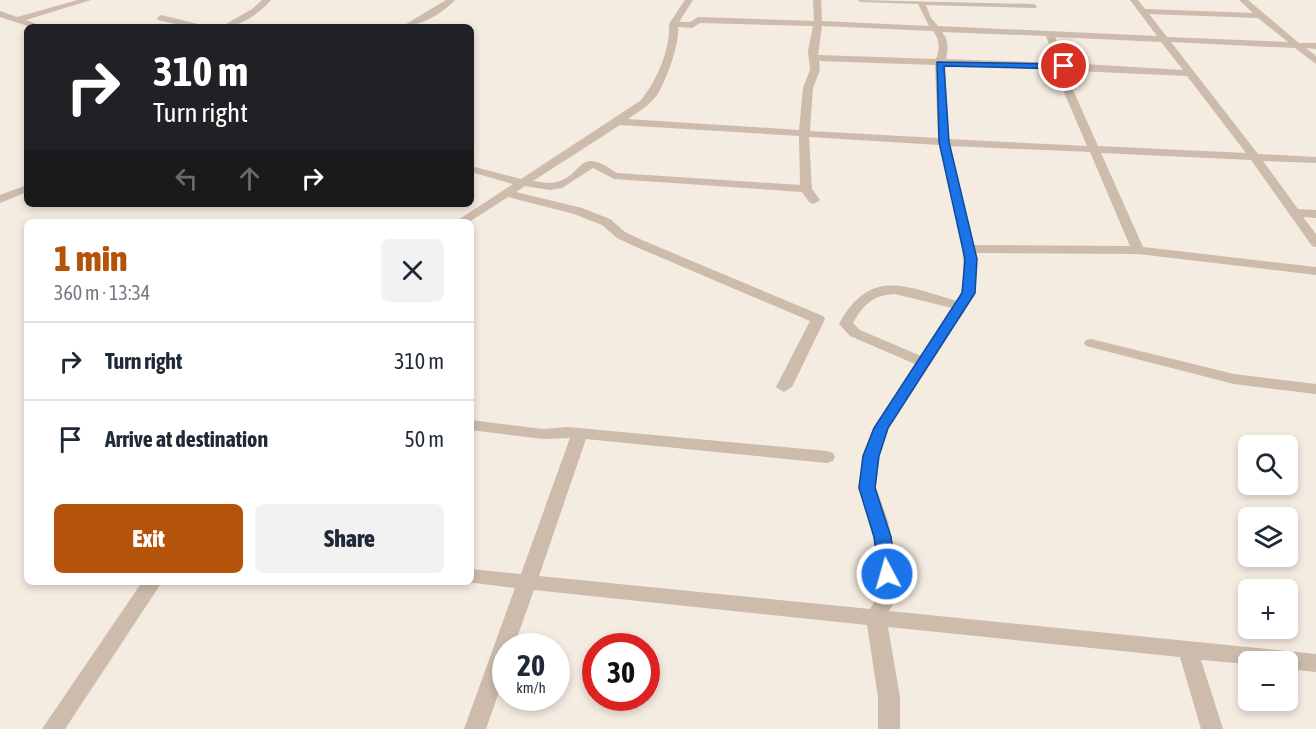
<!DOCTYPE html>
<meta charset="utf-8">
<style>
body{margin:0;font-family:"Asap Condensed",sans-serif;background:#f2f2f3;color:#1f2937;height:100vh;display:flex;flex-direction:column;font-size:22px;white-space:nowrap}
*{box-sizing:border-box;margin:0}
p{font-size:20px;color:#747a83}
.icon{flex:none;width:33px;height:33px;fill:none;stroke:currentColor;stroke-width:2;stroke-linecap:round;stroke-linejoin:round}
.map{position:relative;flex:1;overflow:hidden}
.side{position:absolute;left:24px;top:219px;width:450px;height:366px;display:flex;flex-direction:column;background:#fff;border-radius:9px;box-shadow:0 3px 9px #0003}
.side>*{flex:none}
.top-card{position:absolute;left:24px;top:24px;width:450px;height:183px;border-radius:9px;box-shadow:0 3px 9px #0003;background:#202124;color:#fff;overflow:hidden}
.tools{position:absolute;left:1238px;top:435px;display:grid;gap:12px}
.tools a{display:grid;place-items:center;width:60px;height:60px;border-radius:9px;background:#fff;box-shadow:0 3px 9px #0003;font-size:30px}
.speed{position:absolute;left:492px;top:633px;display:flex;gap:12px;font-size:30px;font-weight:700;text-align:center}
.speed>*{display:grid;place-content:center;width:78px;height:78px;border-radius:50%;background:#fff;box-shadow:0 3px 9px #0003;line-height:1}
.speed small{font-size:15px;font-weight:400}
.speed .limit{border:9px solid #d22;background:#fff;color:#111}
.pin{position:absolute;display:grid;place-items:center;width:51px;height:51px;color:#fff;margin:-26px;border:3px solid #fff;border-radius:50%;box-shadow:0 2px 6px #0007}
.me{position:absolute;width:66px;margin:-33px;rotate:354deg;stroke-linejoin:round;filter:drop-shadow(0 0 4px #0008)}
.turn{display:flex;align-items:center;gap:21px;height:126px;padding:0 30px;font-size:27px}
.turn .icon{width:78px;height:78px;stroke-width:2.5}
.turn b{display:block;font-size:42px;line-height:51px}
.lanes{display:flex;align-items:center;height:57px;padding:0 30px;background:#0003;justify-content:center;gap:30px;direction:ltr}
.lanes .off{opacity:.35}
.round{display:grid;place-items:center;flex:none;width:63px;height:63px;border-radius:9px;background:#f2f2f3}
.overview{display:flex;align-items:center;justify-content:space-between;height:102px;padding:0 30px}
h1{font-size:36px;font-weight:800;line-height:45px;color:#b45309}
.button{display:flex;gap:12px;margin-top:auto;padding:12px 30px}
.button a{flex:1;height:69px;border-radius:9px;background:#b45309;color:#fff;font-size:24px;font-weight:800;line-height:69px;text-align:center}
.button a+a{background:#f2f2f3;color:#1f2937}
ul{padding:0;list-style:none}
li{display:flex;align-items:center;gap:18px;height:78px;padding:0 30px;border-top:2px solid #e0e1e3}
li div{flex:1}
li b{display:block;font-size:22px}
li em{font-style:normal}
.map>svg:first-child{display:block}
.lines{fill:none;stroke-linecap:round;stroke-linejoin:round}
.minor{fill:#cdbbac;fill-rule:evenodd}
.route{fill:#1a73e8;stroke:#114b97;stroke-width:1.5}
</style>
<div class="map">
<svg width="1316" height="729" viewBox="0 0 1316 729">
<rect width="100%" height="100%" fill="#f4ebe1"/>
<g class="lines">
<!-- minor -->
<g class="minor">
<path d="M78 0H91L26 20 44 27H31L0 17V11L17 17Z"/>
<path d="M262 0H271C259 14 240 27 221 27L252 9Z"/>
<path d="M446 0H455C443 13 419 27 401 27Z"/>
<path d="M685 0H693L679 22H690L698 17 814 21 813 0H821L822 21 929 26 918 4 861 2 857 0 1033 4 1037 6 1036 8 926 5 931 18 938 26 1157 36 1130 0H1138L1145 9 1253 13 1239 0H1248L1299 43H1316V49L1306 48 1316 56V64L1295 48 1171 42 1258 154 1316 157V163L1263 161 1298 209 1316 210V218L1303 217 1316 234V247L1312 246 1251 160 1101 153 1143 247 1316 267V275L1138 254 976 253V293L889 428 879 456 876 487 888 521 895 553 898 596 889 611 1316 654V672L1287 669V662H1248V664L1201 660 1223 729H1201L1180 657 888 627 900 697V729H878V697L867 625 534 590 514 646H506V672L486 729H464L515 588 467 582H471V569L521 574 570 438 543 439 471 430V420L543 429 568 427 827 451 833 453 835 457 833 461 827 463 586 439 539 576 870 609 878 596 877 553 870 521 858 487 863 456 873 428 915 364 850 336 839 324C870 267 905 286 957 301 976 272 947 180 939 145L809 137 812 189 820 200 814 204 810 203 802 192 614 179 593 168 562 188 550 190 525 186 516 192 582 208 610 219 625 232 642 240 823 316 825 319 792 387 784 392 776 387 810 321 634 246 617 238 602 225 574 214 508 197 469 222H455L513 184 471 172V166L521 179 640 101C656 83 671 48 669 24ZM1149 14 1258 18 1288 42 1167 37ZM700 23 813 26 808 51 810 70 803 88 799 130 628 119C638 112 650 105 657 95 666 81 680 43 678 27L692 28ZM822 26 933 31C940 40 940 48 936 59L818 55ZM942 32 1046 36 1056 63 946 59C948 49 949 40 942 32ZM1055 37 1161 42 1183 70 1067 63ZM819 61 935 65 938 138 810 131 813 88 820 70ZM945 65 1187 76 1246 153 1098 146 1073 90 1068 87 1063 90 1087 146 949 139ZM620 125 799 136 800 185 617 173C577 145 585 174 557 182 550 184 541 182 533 181ZM950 146 1090 152 1130 246 974 245ZM895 294 952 308 921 356 860 330 853 323C864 304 873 295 895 294Z"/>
<path d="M161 15 202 25 203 27H188L158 20 157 18Z"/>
<path d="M27 185V192L0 203V195Z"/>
<path d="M1091 339 1234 374 1316 384V394L1234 384 1086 346 1084 343 1086 340Z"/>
<path d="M142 582H162L65 729H42Z"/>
</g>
</g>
<!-- route -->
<path class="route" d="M937 62 1064 64 1068 66 1064 69 944 66 949 142 977 259 975 293 888 428 879 456 875 488 891 537 896 574 894 579 887 581 881 579 879 574 874 537 859 488 863 456 874 428 962 293 965 259 939 142Z"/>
</svg>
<div class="tools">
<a><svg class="icon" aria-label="search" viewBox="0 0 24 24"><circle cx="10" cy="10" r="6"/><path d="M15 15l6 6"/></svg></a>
<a><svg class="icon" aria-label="layers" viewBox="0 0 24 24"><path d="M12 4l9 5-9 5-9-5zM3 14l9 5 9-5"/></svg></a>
<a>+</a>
<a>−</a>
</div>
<div class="speed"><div>20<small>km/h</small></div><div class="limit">30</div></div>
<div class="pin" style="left:1064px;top:66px;background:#d93025"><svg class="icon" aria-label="arrive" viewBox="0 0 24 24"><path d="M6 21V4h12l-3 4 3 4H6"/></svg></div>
<svg class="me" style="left:887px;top:574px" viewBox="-20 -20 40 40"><circle r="17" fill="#1a73e8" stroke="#fff" stroke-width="3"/><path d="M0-11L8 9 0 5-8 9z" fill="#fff"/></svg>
<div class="top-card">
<div class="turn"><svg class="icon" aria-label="right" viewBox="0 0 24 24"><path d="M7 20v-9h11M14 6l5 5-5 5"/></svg><div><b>310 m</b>Turn right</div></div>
<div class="lanes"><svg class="icon off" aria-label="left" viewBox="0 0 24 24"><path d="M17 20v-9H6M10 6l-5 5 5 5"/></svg><svg class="icon off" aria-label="ahead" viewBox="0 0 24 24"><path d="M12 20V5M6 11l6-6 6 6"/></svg><svg class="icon" aria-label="right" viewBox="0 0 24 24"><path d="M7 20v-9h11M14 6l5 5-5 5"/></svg></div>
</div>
<section class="side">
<div class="overview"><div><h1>1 min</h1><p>360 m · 13:34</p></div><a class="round"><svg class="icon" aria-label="close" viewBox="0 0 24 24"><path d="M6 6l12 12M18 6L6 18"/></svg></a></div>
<ul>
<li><svg class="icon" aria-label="right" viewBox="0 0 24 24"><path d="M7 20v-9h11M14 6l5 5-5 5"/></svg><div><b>Turn right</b></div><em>310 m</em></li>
<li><svg class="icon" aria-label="arrive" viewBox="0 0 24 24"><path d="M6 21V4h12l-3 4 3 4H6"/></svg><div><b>Arrive at destination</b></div><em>50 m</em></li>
</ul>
<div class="button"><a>Exit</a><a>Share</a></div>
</section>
</div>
